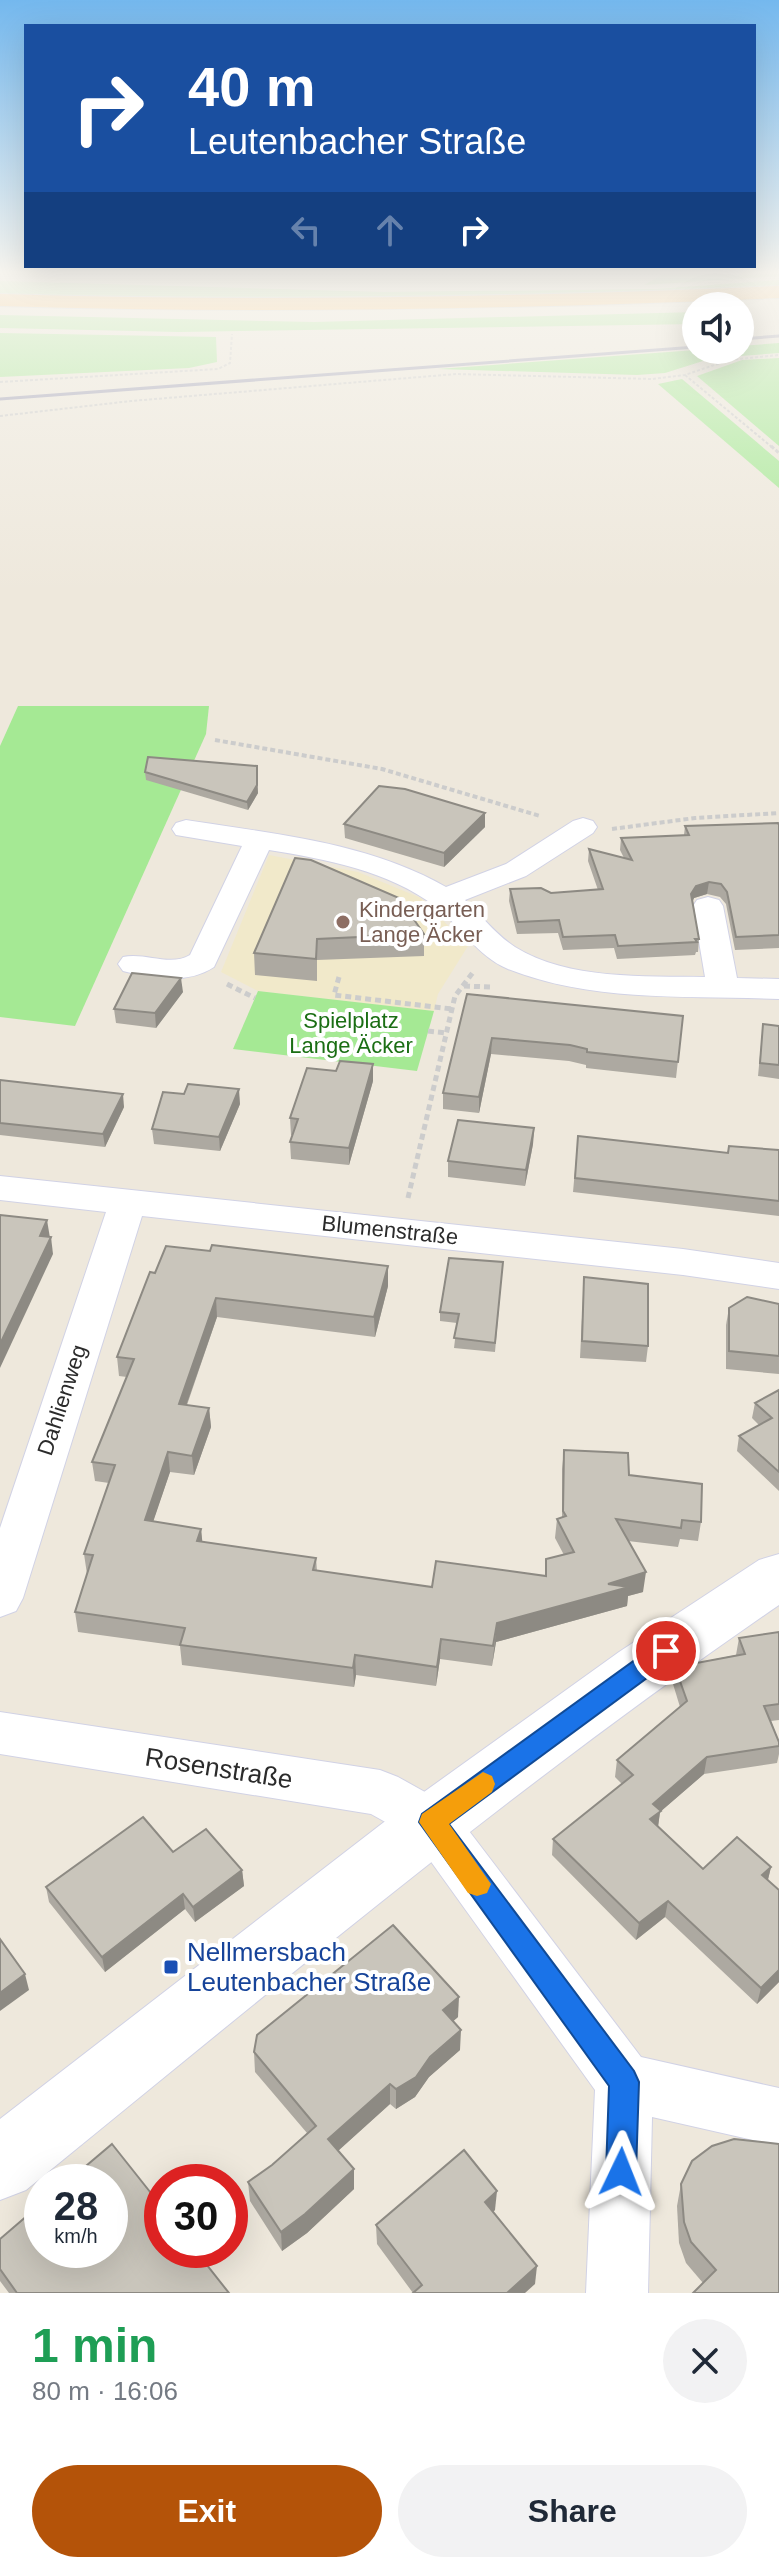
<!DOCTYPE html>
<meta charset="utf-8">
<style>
body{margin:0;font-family:Helvetica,sans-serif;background:#f2f2f3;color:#1f2937;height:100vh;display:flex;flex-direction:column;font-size:30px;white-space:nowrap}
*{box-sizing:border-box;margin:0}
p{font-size:26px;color:#747a83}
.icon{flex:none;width:44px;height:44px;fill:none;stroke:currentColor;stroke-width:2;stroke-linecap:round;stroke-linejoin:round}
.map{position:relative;height:2293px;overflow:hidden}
.panel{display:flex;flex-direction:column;background:#fff;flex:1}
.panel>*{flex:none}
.banner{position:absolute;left:24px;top:24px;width:732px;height:244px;border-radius:0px;box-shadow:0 8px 32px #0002;background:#1a4fa0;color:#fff;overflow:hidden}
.tools{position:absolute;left:682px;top:292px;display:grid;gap:16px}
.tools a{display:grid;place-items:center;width:72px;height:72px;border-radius:50%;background:#fff;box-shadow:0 8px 32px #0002;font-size:40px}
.speed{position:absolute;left:24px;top:2164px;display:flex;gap:16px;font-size:40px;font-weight:700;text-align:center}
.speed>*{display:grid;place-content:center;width:104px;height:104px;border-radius:50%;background:#fff;box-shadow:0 8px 32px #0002;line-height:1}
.speed small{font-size:20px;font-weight:400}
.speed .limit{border:12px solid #d22;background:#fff;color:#111}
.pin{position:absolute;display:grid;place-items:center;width:68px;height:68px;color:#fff;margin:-34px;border:4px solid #fff;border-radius:50%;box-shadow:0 2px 8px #0007}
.me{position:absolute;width:88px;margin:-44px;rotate:2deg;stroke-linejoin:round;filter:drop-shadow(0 0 6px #0008)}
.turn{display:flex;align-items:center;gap:28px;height:168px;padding:0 32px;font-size:36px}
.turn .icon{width:104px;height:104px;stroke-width:2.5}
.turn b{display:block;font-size:56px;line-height:68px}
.lanes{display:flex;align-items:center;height:76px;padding:0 32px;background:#0003;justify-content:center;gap:40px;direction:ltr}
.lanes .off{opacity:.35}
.round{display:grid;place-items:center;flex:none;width:84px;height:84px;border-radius:42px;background:#f2f2f3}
.headline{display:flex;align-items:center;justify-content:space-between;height:136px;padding:0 32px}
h1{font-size:48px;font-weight:700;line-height:60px;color:#1e9e55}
.primary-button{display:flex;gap:16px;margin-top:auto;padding:16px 32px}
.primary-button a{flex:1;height:92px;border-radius:48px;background:#b45309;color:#fff;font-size:32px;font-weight:700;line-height:92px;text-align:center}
.primary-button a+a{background:#f2f2f3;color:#1f2937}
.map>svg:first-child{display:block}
.education{fill:#f1e9ca}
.green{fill:#a5e994}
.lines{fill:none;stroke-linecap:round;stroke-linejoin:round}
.street-casing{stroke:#d1d2e5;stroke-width:2}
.secondary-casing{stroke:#d1d2e5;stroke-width:2}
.highway-casing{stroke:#ccc;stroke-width:2}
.path-far3{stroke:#ccc;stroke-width:2;stroke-dasharray:3 2;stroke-linecap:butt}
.path-far2{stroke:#ccc;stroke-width:3;stroke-dasharray:4 2;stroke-linecap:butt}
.path-far1{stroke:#ccc;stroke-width:4;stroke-dasharray:5 3;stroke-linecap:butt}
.path{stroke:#ccc;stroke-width:5;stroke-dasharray:6 4;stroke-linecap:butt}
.street{fill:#fff;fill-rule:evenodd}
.secondary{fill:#fff;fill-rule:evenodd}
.highway{fill:#ffb655;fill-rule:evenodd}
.rail{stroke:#9e9eb7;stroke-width:3}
.wall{fill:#ada9a1}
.shaded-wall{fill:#8d8a83}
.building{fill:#c9c5bb;stroke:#8d8a83;stroke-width:2}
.route{fill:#1a73e8;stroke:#114b97;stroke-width:2}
.slow{fill:#f59e0b}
.education-dot{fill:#8d6e63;stroke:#fff;stroke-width:3}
.transit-dot{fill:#1a4fb4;stroke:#fff;stroke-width:3}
.labels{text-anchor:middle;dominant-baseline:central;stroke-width:8;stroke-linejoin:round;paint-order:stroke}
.education-label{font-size:22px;fill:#785e54;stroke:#fff;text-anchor:start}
.park-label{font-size:22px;fill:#1b6e14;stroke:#fff}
.street-label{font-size:22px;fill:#2b2b2b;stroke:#fff}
.near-street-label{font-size:26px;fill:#2b2b2b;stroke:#fff}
.near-transit-label{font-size:26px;fill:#164399;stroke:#fff;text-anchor:start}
</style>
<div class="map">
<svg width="779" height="2293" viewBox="0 0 779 2293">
<rect width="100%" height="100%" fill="#eee8dc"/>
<!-- education -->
<path class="education" d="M269 855 358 872 421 898 468 946 438 994 434 1011 258 991 221 972Z"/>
<!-- green -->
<g class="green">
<path d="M669 271H779V276L644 285Z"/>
<path d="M779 280V288L413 301 0 295V281L384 292 656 289Z"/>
<path d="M696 312V324L179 332 0 328V315L314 322Z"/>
<path d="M0 333 216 337 217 362 189 368 0 377Z"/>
<path d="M779 343V353L727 357 703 361 665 373 637 375 438 369 696 350H740V346Z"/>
<path d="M779 358V446L697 376 742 360Z"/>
<path d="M682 379 779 461V488L658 384Z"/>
<path d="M18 706H209L206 734 75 1026 0 1017V746Z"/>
<path d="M258 991 434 1011 417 1071 233 1049Z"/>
</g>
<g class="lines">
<!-- street casing -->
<g class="street-casing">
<g id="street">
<path d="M583 818 593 821 597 827 593 833 526 876 465 900C482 916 496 935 515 947 568 980 645 976 705 977L693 906 697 900 708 897 719 900 723 906 737 978 779 979V999C689 995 594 1003 508 969 477 956 461 926 435 906 388 871 326 859 269 850L214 967C187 985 153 978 123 971L118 964 123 957C145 952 170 967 190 955L242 846 176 835 172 829 176 823 186 820C274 834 367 842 446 887L506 864 573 821Z"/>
<path d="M0 1176 683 1249 779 1263V1289L683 1275 142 1216 23 1598 16 1611 0 1617V1528L106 1212 0 1200Z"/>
<path d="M0 1712 380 1770 398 1777 450 1806 641 2057 779 2088V2146L652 2117 648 2293H586L595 2090 414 1838 371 1814 0 1754Z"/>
</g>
</g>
<!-- secondary casing -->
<g class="secondary-casing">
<path id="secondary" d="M779 1554V1605C516 1785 273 1989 26 2190L0 2200V2119L410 1802 619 1652 759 1560Z"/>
</g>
<!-- highway casing -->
<g class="highway-casing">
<path id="highway" d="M779 286V298C519 309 260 314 0 306V294C260 302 519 297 779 286Z"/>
</g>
<!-- path-far3 -->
<g class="path-far3">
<path d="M685 375 773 448"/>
<path d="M0 382 218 369 230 363 232 334"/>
<path d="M0 416 131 401 456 374 652 379 685 375 729 360 779 355"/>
</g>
<!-- path-far2 -->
<path class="path-far2" d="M771 446 779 453"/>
<!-- path-far1 -->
<g class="path-far1">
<path d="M215 740 382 769 540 816"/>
<path d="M612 829 695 818 779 813"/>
</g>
<!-- path -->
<g class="path">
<path d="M339 977 334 995 452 1009"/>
<path d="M227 984 255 998"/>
<path d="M464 986 490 987"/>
<path d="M428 1031 446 1033"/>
<path d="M408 1198 455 996 474 971"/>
</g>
<!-- street -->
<use href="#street" class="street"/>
<!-- secondary -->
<use href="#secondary" class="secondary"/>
<!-- highway -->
<use href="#highway" class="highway"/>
<!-- rail -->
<g class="rail">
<path d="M740 339 779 336"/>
<path d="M0 399 696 347"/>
</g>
</g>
<!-- wall -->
<g class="wall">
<path d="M145 772 258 793 248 810 146 780Z"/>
<path d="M485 813V827L444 867 345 838 344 824Z"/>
<path d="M779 825V948L735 950 726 904 720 897 707 894 694 898 693 901 699 939 698 952H696L695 955 617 959 614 948 563 950 558 933 517 934 509 901 510 889 551 893 598 890 588 861 589 849 624 858 620 850 621 838 684 835 685 826Z"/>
<path d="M295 858 424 934V956L317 960V981L255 975 254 953Z"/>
<path d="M183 992 156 1028 116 1023 114 1009Z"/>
<path d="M467 994 683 1016 676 1078 586 1068V1065L569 1061 491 1054 479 1113 443 1109V1093Z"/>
<path d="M763 1024 779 1026V1079L758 1076Z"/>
<path d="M0 1080 124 1107 105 1147 0 1135Z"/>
<path d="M373 1081 349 1165 291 1159 290 1142 293 1135H291L290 1118Z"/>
<path d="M240 1104 220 1151 154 1144 152 1129Z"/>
<path d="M534 1128 533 1144 525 1186 448 1177V1161Z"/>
<path d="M578 1136 728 1153 779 1150V1216L573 1192Z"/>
<path d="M210 1251 388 1286 375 1337 217 1317 187 1405 209 1408 211 1427 194 1475 170 1472 153 1521 201 1529 202 1542 316 1558 317 1571 432 1587 545 1576 546 1559 564 1555 555 1538 557 1519 562 1518V1469L564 1450 629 1475 701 1522 698 1541 680 1539 678 1547 628 1541 643 1592 628 1596 627 1606 496 1642 492 1666 440 1659 436 1686 356 1675 354 1687 182 1665 180 1646 78 1632 75 1612 87 1574 84 1554 109 1483 95 1481 92 1462 127 1377 119 1376 117 1357 155 1273Z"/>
<path d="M503 1262 495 1352 454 1348 457 1323 440 1321V1312Z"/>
<path d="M584 1277 648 1346 646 1362 580 1358Z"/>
<path d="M779 1304V1374L726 1369V1325L729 1308Z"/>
<path d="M779 1390V1491L737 1451 739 1436 759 1425 752 1418 755 1403Z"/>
<path d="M779 1632V1720L771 1721 779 1742V1754L777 1763 704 1774 660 1812 658 1826 703 1869 771 1867 768 1880 779 1982 757 2004 665 1917 636 1940 552 1855 553 1839 622 1784 615 1777 617 1760 680 1707 673 1684 675 1667 736 1655 739 1638Z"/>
<path d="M173 1852 242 1870 244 1886 195 1922 185 1909 105 1972 49 1902 46 1887Z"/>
<path d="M458 2017 453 2021 460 2050 429 2077 415 2097 396 2109 390 2104 338 2151 354 2169V2189L307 2233 282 2251 250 2201 248 2182 272 2165 307 2133 255 2072 254 2052Z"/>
<path d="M681 2184 779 2293 703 2283 686 2263 679 2243 677 2206Z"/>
<path d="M495 2210 493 2212 535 2284 413 2293 377 2244 376 2225Z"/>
<path d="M0 2239 229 2293H9L0 2281Z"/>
</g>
<!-- shaded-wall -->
<g class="shaded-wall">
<path d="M257 766 258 793 248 810 247 802Z"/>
<path d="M485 813V827L444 867V853Z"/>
<path d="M709 882 707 894 694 898 690 906 691 894 696 886Z"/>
<path d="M181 978 183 992 156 1028 155 1013Z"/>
<path d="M492 1038 491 1054 479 1113V1097Z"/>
<path d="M373 1064V1081L349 1165V1148Z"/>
<path d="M239 1089 240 1104 220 1151 219 1137Z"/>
<path d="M123 1094 124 1107 105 1147 103 1134Z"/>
<path d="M534 1128 533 1144 525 1186 526 1170Z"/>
<path d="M47 1220 50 1238 40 1236Z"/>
<path d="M51 1237 53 1254 0 1368V1344Z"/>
<path d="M388 1266V1286L375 1337 374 1317Z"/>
<path d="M216 1298 217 1317 180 1423 179 1404Z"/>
<path d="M209 1408 211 1427 194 1475 192 1456Z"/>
<path d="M168 1452 170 1472 147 1540 145 1520Z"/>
<path d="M201 1529 203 1548 197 1541Z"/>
<path d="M646 1572 643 1592 628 1596 627 1606 496 1642 492 1666 497 1623 608 1584Z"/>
<path d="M441 1639 440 1659 436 1686 437 1667Z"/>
<path d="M355 1655 356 1675 354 1687 353 1668Z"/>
<path d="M707 1757 704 1774 660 1812 658 1827 647 1835 653 1804Z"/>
<path d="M771 1867 767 1883 762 1875Z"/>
<path d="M242 1870 244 1886 195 1922 193 1907Z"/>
<path d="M183 1894 185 1909 105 1972 102 1957Z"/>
<path d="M668 1901 665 1917 636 1940 639 1923Z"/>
<path d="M779 1970V1982L757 2004 761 1988Z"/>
<path d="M25 1974 29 1990 0 2011V1993Z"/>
<path d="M459 1997 458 2017 442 2031 443 2010Z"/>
<path d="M461 2030 460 2050 429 2077 415 2097 396 2109V2089Z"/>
<path d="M390 2084V2104L329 2159 328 2139Z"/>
<path d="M354 2169V2189L307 2233 282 2251 281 2232Z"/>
<path d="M497 2191 495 2210 483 2221 485 2202Z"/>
<path d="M537 2266 535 2284 525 2293H507Z"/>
</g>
<!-- building -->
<g class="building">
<path d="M148 757 257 766V785L247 802 145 772Z"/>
<path d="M379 786 405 789 485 813 444 853 344 824Z"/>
<path d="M778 823 779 825V935L736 937 727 892 721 884 709 882 696 886 691 894 699 939H695L697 942 618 946 615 935 563 937 559 920 518 922 510 889 541 888 551 893 603 889 589 849 632 860 621 838 689 835 685 826Z"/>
<path d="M295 858 311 860 399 898 424 934 317 939 316 959 254 953Z"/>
<path d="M132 973 181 978 155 1013 114 1009Z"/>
<path d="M467 994 683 1016 678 1062 587 1052V1049L570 1045 492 1038 479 1097 443 1093Z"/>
<path d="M763 1024 779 1026V1065L760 1063Z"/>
<path d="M340 1061 373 1064 349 1148 290 1142 298 1119 290 1118 307 1068 336 1071Z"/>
<path d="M0 1080 123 1094 103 1134 0 1123Z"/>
<path d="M188 1084 239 1089 219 1137 152 1129 163 1092 184 1094Z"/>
<path d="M458 1120 534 1128 526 1170 448 1161Z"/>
<path d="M578 1136 728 1153 729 1146 779 1150V1201L575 1178Z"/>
<path d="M0 1215 47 1220 40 1236 51 1237 0 1344Z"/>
<path d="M212 1245 388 1266 374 1317 216 1298 179 1404 209 1408 192 1456 168 1452 145 1520 201 1529 197 1541 316 1558 313 1570 432 1587 436 1561 546 1576V1559L574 1552 557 1519 566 1516 563 1511 564 1450 628 1453 629 1475 702 1484 701 1522 682 1520 681 1528 616 1519 646 1572 608 1584 629 1587 497 1623 493 1646 441 1639 437 1667 355 1655 353 1668 180 1645 185 1628 75 1612 93 1555 84 1554 115 1465 92 1462 134 1359 117 1357 150 1272 155 1273 166 1246 210 1251Z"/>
<path d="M449 1258 503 1262 495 1343 454 1338 459 1314 440 1312Z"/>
<path d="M584 1277 648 1284V1346L582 1341Z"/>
<path d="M747 1297 779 1304V1356L729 1351V1308Z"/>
<path d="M779 1390V1472L739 1436 772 1418 755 1403Z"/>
<path d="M779 1632V1704L764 1706 779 1742V1746L707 1757 653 1804 661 1811 650 1819 703 1869 737 1837 771 1867 762 1875 779 1890V1970L761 1988 668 1901 639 1923 553 1839 633 1775 617 1760 687 1701 675 1667 745 1654 739 1638Z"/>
<path d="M143 1817 173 1852 206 1829 242 1870 193 1907 183 1894 102 1957 46 1887Z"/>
<path d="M393 1925 459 1997 443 2010 461 2030 430 2057 416 2077 396 2089 390 2084 328 2139 354 2169 305 2214 281 2232 248 2182 272 2165 316 2126 254 2052 257 2035Z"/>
<path d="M0 1939 25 1974 0 1993Z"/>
<path d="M734 2139 779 2144V2293H693L716 2270 691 2242 684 2222 681 2184 692 2161 712 2146Z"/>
<path d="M112 2144 162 2207V2250H195L229 2293H17L0 2269V2239L42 2203V2250H110V2182H67Z"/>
<path d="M464 2150 497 2191 485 2202 537 2266 507 2293H413L422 2285 376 2225Z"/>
</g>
<!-- sky -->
<linearGradient id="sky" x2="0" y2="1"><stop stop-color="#74b8ee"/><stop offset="0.46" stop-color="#f7f5ef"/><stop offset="1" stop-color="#f7f5ef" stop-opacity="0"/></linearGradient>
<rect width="779" height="592" fill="url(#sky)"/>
<!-- route -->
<path class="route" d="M666 1641 674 1644 678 1651 674 1658 449 1824 634 2071 639 2082 636 2172 632 2183 621 2187 610 2183 606 2172 609 2086 419 1822 422 1814 657 1644Z"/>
<!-- slow -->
<path class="slow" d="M483 1772 492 1776 495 1784 492 1792 449 1824 491 1884 487 1893 477 1896 468 1893 419 1822 422 1814Z"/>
<!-- markers -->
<circle class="education-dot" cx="343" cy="922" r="8"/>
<rect class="transit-dot" x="163" y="1959" width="16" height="16" rx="4"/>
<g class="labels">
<!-- education labels -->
<g class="education-label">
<text x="359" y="909">Kindergarten<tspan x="359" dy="25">Lange Äcker</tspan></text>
</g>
<!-- park labels -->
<g class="park-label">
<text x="351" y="1020">Spielplatz<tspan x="351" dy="25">Lange Äcker</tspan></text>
</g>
<!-- street labels -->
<g class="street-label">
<text transform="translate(390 1230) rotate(6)">Blumenstraße</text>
<text transform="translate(62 1400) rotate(-72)">Dahlienweg</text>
</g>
<!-- near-street labels -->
<g class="near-street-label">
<text transform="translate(219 1768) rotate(9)">Rosenstraße</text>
</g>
<!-- near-transit labels -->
<g class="near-transit-label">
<text x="187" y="1952">Nellmersbach<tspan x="187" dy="30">Leutenbacher Straße</tspan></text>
</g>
</g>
</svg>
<div class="tools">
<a><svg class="icon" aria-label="sound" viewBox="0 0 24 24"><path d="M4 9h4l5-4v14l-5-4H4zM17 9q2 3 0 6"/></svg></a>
</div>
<div class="speed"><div>28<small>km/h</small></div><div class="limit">30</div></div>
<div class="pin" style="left:666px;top:1651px;background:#d93025"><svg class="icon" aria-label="arrive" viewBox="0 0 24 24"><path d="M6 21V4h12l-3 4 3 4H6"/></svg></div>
<svg class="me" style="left:621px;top:2172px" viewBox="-20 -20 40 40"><path d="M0-17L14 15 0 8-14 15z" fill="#1a73e8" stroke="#fff" stroke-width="4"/></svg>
<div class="banner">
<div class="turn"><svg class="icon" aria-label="right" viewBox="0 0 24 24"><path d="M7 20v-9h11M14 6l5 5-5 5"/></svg><div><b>40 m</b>Leutenbacher Straße</div></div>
<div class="lanes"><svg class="icon off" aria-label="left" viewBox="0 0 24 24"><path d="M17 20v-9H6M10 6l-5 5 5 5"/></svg><svg class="icon off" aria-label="ahead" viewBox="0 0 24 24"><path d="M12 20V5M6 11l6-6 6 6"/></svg><svg class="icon" aria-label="right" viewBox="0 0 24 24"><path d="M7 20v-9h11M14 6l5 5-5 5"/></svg></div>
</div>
</div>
<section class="panel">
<div class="headline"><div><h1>1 min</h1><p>80 m · 16:06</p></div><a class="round"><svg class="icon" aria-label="close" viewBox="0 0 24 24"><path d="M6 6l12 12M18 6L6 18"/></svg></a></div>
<div class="primary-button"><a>Exit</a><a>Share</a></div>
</section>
